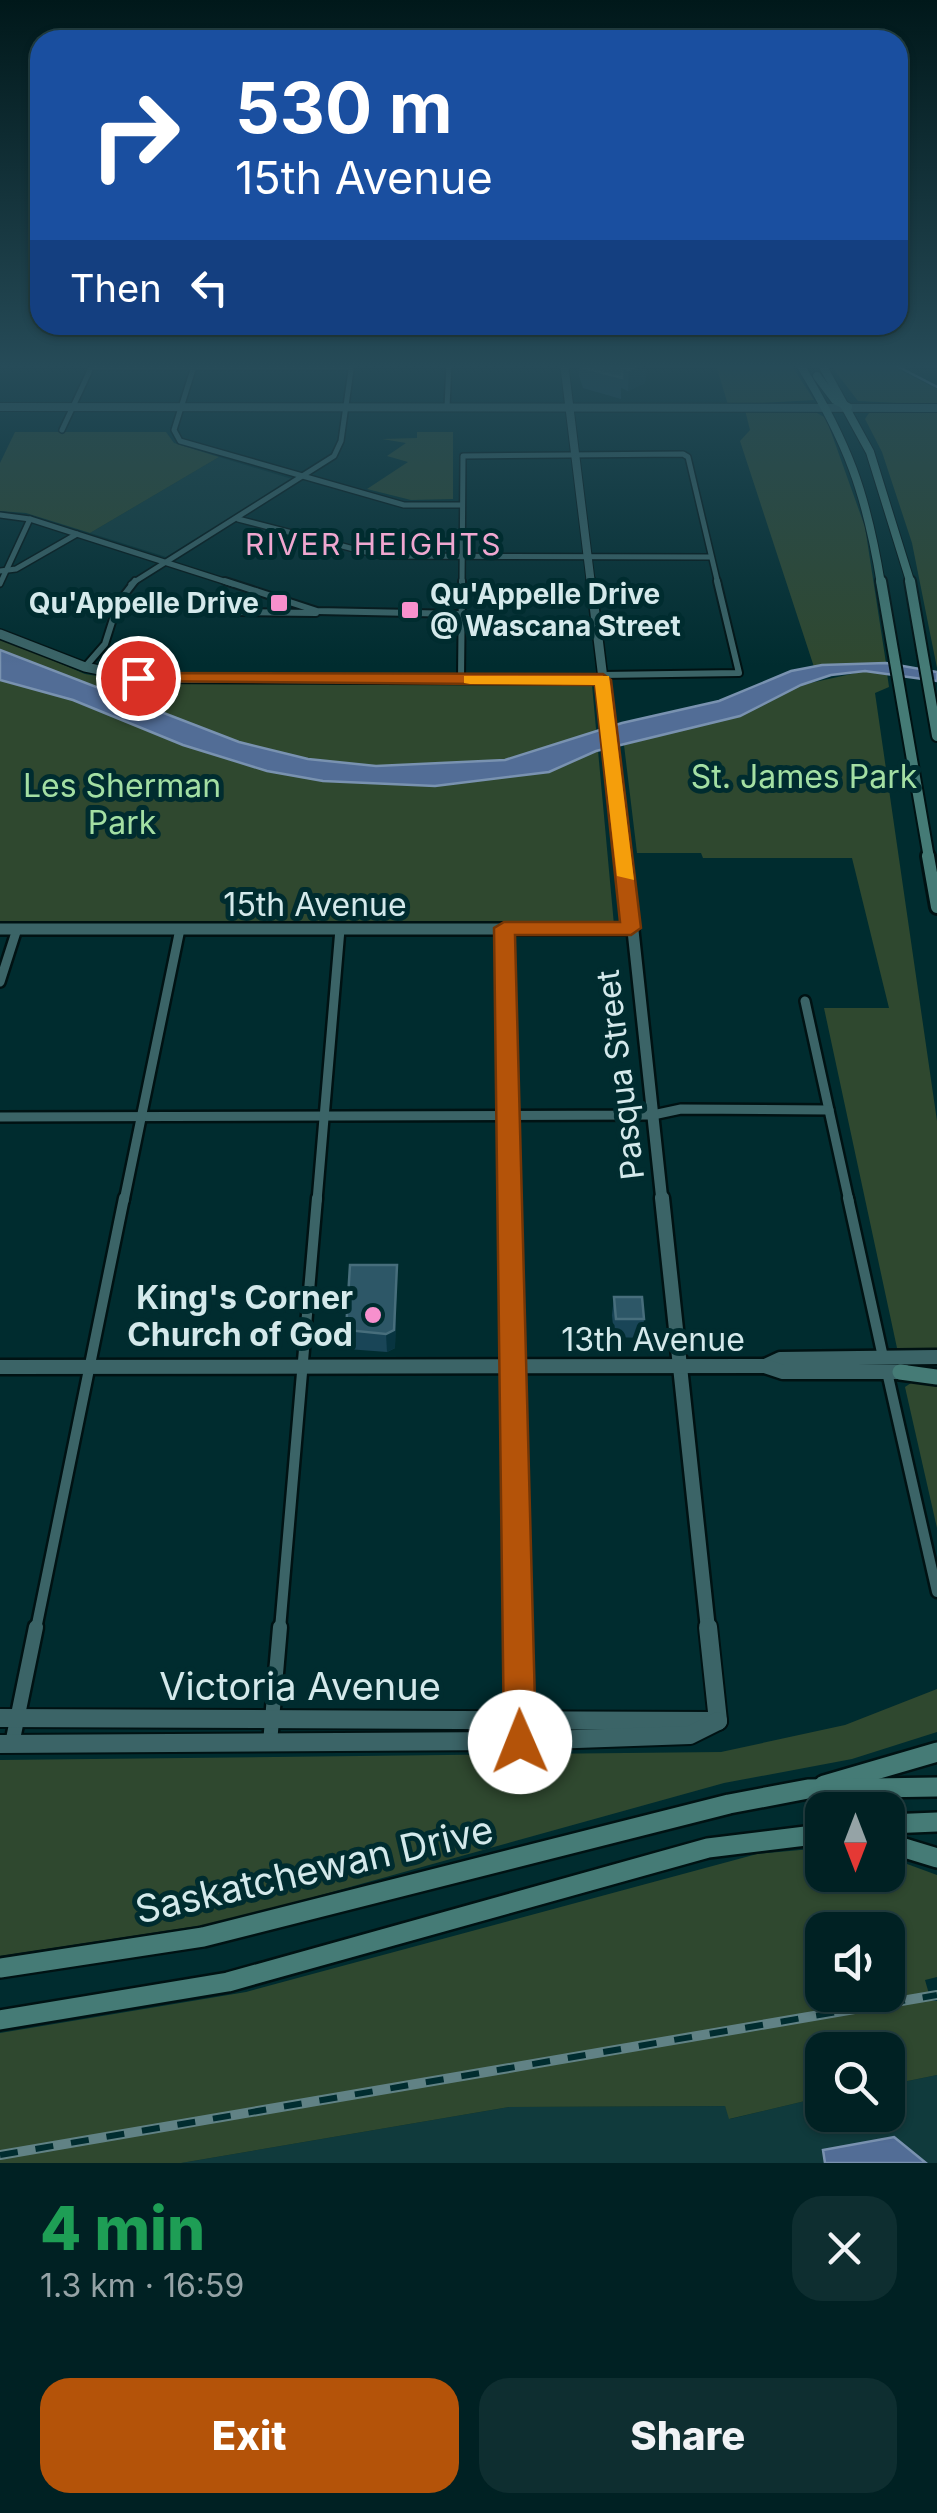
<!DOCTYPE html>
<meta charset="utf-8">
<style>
body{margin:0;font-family:Inter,sans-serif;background:#0e2e30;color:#f1f3f6;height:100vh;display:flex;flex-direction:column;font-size:38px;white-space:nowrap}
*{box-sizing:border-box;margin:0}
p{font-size:32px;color:#95a3a6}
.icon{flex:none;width:55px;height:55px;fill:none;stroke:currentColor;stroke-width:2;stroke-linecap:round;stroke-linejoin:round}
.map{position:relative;height:2163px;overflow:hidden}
.details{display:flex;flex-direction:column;background:#002123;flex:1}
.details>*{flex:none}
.guide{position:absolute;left:30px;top:30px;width:878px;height:305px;border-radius:30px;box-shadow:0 2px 8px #0004,0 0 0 2px #223e41;background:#1a4fa0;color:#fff;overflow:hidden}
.needle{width:65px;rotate:180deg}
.fabs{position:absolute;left:805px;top:1792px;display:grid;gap:20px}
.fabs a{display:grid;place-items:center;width:100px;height:100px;border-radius:20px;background:#002123;box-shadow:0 2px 8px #0004,0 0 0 2px #223e41;font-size:50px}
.pin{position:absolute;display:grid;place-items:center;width:85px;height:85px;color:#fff;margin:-42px;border:5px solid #fff;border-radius:50%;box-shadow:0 2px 10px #0007}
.me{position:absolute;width:110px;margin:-55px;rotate:359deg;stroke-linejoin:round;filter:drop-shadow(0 0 8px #0008)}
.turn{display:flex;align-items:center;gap:35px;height:210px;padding:0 40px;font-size:45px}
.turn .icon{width:130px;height:130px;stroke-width:2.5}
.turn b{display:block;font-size:70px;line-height:85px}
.then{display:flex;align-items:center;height:95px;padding:0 40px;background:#0003;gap:20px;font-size:38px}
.round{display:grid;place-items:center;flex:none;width:105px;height:105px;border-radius:30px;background:#0e2e30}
.summary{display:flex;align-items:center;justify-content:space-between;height:170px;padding:0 40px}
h1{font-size:60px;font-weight:800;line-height:75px;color:#1e9e55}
.button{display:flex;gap:20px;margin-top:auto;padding:20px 40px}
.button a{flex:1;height:115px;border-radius:30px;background:#b45309;color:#fff;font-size:40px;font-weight:800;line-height:115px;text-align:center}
.button a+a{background:#0e2e30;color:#f1f3f6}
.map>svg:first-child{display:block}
.built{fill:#103a3c}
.green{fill:#2f482f;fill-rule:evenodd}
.water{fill:#526d96;stroke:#7992b0;stroke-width:2.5}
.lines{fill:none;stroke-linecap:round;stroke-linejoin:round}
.stream{stroke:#7992b0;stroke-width:2.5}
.minor-far4-casing{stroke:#001213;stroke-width:8}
.minor-far3-casing{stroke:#001213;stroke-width:10}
.minor-far2-casing{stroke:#001213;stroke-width:14}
.minor-far1-casing{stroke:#001213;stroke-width:15}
.minor-casing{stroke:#001213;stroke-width:19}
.tertiary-far4-casing{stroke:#001213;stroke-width:10}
.tertiary-far3-casing{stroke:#001213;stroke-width:12}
.tertiary-far2-casing{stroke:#001213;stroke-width:16}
.tertiary-far1-casing{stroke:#001213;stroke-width:19}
.tertiary-casing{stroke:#001213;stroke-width:22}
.secondary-far4-casing{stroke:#001213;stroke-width:10}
.secondary-far3-casing{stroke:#001213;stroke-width:14}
.secondary-far2-casing{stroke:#001213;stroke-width:18}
.secondary-far1-casing{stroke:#001213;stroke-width:20}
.secondary-casing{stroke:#001213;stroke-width:24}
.minor-far4{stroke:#3b6467;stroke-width:5}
.minor-far3{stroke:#3b6467;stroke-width:6}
.minor-far2{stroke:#3b6467;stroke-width:9}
.minor-far1{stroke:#3b6467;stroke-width:10}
.minor{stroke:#3b6467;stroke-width:14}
.tertiary-far4{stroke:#3b6467;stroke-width:8}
.tertiary-far3{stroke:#3b6467;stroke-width:9}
.tertiary-far2{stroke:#3b6467;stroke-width:11}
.tertiary-far1{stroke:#3b6467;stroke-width:14}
.tertiary{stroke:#3b6467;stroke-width:18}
.secondary-far4{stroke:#457b76;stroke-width:8}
.secondary-far3{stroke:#457b76;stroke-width:10}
.secondary-far2{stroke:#457b76;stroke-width:12}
.secondary-far1{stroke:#457b76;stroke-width:15}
.secondary{stroke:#457b76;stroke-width:19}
.rail-casing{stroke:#618285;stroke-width:10}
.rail{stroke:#002c2f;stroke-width:6;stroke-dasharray:18;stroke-linecap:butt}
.wall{fill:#194557}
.shaded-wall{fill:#073440}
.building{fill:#2d5767;stroke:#476e7c;stroke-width:2.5}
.route{fill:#b45309;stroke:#753606;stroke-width:2.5}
.slow{fill:#f59e0b}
.poi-dot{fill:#f790cd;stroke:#002c2f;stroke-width:4}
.labels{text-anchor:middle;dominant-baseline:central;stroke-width:10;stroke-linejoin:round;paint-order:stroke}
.far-poi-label{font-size:28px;font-weight:bold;fill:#d4e9eb;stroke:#002c2f;text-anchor:start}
.far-neighbourhood-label{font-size:30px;letter-spacing:2.5px;fill:#efa7d0;stroke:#002c2f}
.park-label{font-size:32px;fill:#a3dfa3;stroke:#002c2f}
.street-label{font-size:32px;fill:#d4e9eb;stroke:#002c2f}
.poi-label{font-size:32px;font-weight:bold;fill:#d4e9eb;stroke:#002c2f;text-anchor:end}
.near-street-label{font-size:38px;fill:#d4e9eb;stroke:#002c2f}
</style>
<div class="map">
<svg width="937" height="2163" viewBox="0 0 937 2163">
<rect width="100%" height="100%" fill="#002c2f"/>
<!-- built -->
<g class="built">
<path d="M219 457 292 479 166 557 90 533Z"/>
<path d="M937 2075V2163H181L509 2107 725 2106 730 2119 822 2097V2115H888V2085Z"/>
</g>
<!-- green -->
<g class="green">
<path d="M571 363H790L814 400 728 405 717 368H571Z"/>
<path d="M829 363H886L937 389V405L858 401Z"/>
<path d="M745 410 817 413 826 418 865 527 886 663 814 667 740 441 750 430Z"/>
<path d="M937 411V668L912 543 882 452 865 419 869 413Z"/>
<path d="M15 432H166L174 443 219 457 90 533 26 513 0 511V463Z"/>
<path d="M417 432H453V499L411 500 367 489 408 462 387 456 406 443 382 439 417 438Z"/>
<path d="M0 638 85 674 133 682 592 685 614 925 0 926Z"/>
<path d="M865 671 887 673 889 687 875 693 937 1121V1350L897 1348 824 1008H889L852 858H703L701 853H637L624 745 740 716 801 685Z"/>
<path d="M914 1381 937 1383V1528L905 1387Z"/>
<path d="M937 1689V1732L852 1759 724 1783 224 1922 0 1956V1760L721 1752 845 1725Z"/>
<path d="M822 1848V1875H888V1857L937 1875V1977L925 1980 931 2001H937V2075L888 2085V2050H822V2097L729 2119 725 2106 509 2107 181 2163H0V2033L246 1992 757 1854ZM822 1930H888V1995H822Z"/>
</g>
<!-- water -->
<g class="water">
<path d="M0 650 239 742 308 759 376 766 505 760 622 723 719 701 791 671 822 665 886 663 937 672V681L865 671 831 675 801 685 740 716 596 751 549 772 435 786 323 781 267 771 183 745 73 700 0 680Z"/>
<path d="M894 2137 926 2163H825L823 2150Z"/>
</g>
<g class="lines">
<!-- stream -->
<path class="stream" d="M891 363 937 387"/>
<!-- minor-far4 casing -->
<g class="minor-far4-casing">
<g id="minor-far4">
<path d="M195 363 174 430 180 441 404 505H462"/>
<path d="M92 367H352"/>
<path d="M447 407 449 363"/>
<path d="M62 430 92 366"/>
<path d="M0 515 30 519 233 584"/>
<path d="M238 519 381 556 711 557"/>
<path d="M0 571 16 569 77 534"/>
<path d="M0 584 30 519"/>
<path d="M131 584 334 456 341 441 352 363"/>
<path d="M462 584 463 456 683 454 688 457 718 584"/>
</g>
</g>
<!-- minor-far3 casing -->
<g class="minor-far3-casing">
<g id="minor-far3">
<path d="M225 581 317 611 461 614"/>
<path d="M257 592 238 605V612L316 613"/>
<path d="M85 667 105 644 118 603 135 581"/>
<path d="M602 675 739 673 717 581"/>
<path d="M461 679 462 581"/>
</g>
</g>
<!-- minor-far2 casing -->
<g class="minor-far2-casing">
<g id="minor-far2">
<path d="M504 929 509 1201"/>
<path d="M0 982 17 929"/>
<path d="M805 1001 849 1201"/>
<path d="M0 1117 653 1115 681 1109 829 1110"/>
<path d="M124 1201 180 929"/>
<path d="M317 1201 340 929"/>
</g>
</g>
<!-- minor-far1 casing -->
<g class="minor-far1-casing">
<g id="minor-far1">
<path d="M509 1198 518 1629"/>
<path d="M848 1198 883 1357"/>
<path d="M887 1372 937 1592"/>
<path d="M36 1629 124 1198"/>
<path d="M280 1629 317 1198"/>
</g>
</g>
<!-- minor casing -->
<g class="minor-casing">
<g id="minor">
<path d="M518 1627 520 1741"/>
<path d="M270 1743 280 1627"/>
<path d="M12 1744 36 1627"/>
</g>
</g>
<!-- tertiary-far4 casing -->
<g class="tertiary-far4-casing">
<g id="tertiary-far4">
<path d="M564 363 591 584"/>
<path d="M0 407 937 408"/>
</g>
</g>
<!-- tertiary-far3 casing -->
<g class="tertiary-far3-casing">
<g id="tertiary-far3">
<path d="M591 581 625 858"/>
<path d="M0 634 85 667 138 678 603 680"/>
</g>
</g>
<!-- tertiary-far2 casing -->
<g class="tertiary-far2-casing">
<g id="tertiary-far2">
<path d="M625 856 662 1201"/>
<path d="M0 929H631"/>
</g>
</g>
<!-- tertiary-far1 casing -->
<g class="tertiary-far1-casing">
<g id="tertiary-far1">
<path d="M662 1198 708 1629"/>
<path d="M765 1366 780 1359 937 1357"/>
<path d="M0 1367 765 1366 783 1372H905"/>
</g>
</g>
<!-- tertiary casing -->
<g class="tertiary-casing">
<g id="tertiary">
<path d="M708 1627 718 1721"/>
<path d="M0 1718 714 1721"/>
<path d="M0 1744 520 1741 690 1735 718 1721"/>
</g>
</g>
<!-- secondary-far4 casing -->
<g class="secondary-far4-casing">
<g id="secondary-far4">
<path d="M799 363C848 443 866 492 881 584"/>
<path d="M821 363 870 452 911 584"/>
<path d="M817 376 835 400 848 407"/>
</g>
</g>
<!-- secondary-far3 casing -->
<g class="secondary-far3-casing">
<g id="secondary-far3">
<path d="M881 581 929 858"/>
<path d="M910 581 937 736"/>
</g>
</g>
<!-- secondary-far2 casing -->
<g class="secondary-far2-casing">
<path id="secondary-far2" d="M928 856 937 907"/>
</g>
<!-- secondary-far1 casing -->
<g class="secondary-far1-casing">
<path id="secondary-far1" d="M900 1372 937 1377"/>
</g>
<!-- secondary casing -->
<g class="secondary-casing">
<g id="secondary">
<path d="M824 1785 937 1752"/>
<path d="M888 1824 937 1822"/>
<path d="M888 1843 937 1858"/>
<path d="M0 1968 203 1937 729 1804 808 1789 937 1787"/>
<path d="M0 2020 228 1982 708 1848 822 1834"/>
</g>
</g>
<!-- minor-far4 -->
<use href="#minor-far4" class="minor-far4"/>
<!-- minor-far3 -->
<use href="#minor-far3" class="minor-far3"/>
<!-- minor-far2 -->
<use href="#minor-far2" class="minor-far2"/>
<!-- minor-far1 -->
<use href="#minor-far1" class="minor-far1"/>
<!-- minor -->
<use href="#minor" class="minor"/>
<!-- tertiary-far4 -->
<use href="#tertiary-far4" class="tertiary-far4"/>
<!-- tertiary-far3 -->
<use href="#tertiary-far3" class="tertiary-far3"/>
<!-- tertiary-far2 -->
<use href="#tertiary-far2" class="tertiary-far2"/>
<!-- tertiary-far1 -->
<use href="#tertiary-far1" class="tertiary-far1"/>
<!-- tertiary -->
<use href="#tertiary" class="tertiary"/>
<!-- secondary-far4 -->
<use href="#secondary-far4" class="secondary-far4"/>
<!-- secondary-far3 -->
<use href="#secondary-far3" class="secondary-far3"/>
<!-- secondary-far2 -->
<use href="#secondary-far2" class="secondary-far2"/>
<!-- secondary-far1 -->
<use href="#secondary-far1" class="secondary-far1"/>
<!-- secondary -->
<use href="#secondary" class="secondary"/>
<!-- rail casing -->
<g class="rail-casing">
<path id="rail" d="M0 2155 937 1995"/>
</g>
<!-- rail -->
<use href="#rail" class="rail"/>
</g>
<!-- wall -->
<g class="wall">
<path d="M579 363H647L645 383 628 391 621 388V399L583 388 579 376Z"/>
<path d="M397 1265 395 1348 387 1352 347 1349 346 1330Z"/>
<path d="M614 1297 644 1319 642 1338 614 1337 612 1315Z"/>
</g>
<!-- shaded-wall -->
<g class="shaded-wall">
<path d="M647 363 645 383 628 391 629 370Z"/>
<path d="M397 1265 395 1348 387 1352 386 1334Z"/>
</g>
<!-- building -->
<g class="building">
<path d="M582 363H645L629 370 622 367V378L584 368Z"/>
<path d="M350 1265H397L394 1330 386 1334 346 1330Z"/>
<path d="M614 1297H642L644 1319H616Z"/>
</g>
<!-- sky -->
<linearGradient id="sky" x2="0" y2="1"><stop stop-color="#00181a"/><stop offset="0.55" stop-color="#264b58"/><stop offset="1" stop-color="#264b58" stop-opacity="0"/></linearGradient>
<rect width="937" height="666" fill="url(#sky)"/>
<!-- route -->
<path class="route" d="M138 673 603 674 611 680 641 928 631 935H515L536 1742 531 1752 520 1757 508 1752 504 1742 494 928 504 922H620L595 685 132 681V674Z"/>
<!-- slow -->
<path class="slow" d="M464 676H609L634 880 617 876 595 685 470 684 464 683Z"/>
<!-- markers -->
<g class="poi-dot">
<rect x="269" y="593" width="20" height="20" rx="5"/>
<rect x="400" y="600" width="20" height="20" rx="5"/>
<circle cx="373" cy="1315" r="10"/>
</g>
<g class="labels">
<!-- far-poi labels -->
<g class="far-poi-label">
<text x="430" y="594">Qu'Appelle Drive<tspan x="430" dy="32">@ Wascana Street</tspan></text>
<text x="259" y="603" text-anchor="end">Qu'Appelle Drive</text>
</g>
<!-- far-neighbourhood labels -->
<g class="far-neighbourhood-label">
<text x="374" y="544">RIVER HEIGHTS</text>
</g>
<!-- park labels -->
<g class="park-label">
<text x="804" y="776">St. James Park</text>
<text x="122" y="785">Les Sherman<tspan x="122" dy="37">Park</tspan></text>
</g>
<!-- street labels -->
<g class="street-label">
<text x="315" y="904">15th Avenue</text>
<text transform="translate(620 1075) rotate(-97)">Pasqua Street</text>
<text x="653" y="1339">13th Avenue</text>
</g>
<!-- poi labels -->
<g class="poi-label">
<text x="353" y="1297">King's Corner<tspan x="353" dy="37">Church of God</tspan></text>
</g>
<!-- near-street labels -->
<g class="near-street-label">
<text x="300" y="1686">Victoria Avenue</text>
<text transform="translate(314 1869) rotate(-13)">Saskatchewan Drive</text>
</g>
</g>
</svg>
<div class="fabs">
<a><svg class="needle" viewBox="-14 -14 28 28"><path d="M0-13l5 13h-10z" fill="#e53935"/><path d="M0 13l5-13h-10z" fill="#95a3a6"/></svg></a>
<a><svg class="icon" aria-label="sound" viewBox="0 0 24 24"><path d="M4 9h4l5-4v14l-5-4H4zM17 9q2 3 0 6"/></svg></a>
<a><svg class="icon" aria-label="search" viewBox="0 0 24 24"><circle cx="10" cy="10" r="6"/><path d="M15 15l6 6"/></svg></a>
</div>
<div class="pin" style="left:138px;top:678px;background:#d93025"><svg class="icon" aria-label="arrive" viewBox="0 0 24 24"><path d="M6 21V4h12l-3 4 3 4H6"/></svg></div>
<svg class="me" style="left:520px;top:1742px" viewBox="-20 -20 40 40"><circle r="19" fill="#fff"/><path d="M0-13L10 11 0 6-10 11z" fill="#b45309"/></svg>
<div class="guide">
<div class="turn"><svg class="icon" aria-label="right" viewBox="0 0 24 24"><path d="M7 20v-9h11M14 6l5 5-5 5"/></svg><div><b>530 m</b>15th Avenue</div></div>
<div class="then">Then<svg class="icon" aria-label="left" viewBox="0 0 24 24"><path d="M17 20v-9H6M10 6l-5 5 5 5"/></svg></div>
</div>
</div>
<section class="details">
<div class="summary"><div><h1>4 min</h1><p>1.3 km · 16:59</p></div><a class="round"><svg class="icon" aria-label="close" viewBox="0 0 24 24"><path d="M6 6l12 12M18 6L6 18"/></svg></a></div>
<div class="button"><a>Exit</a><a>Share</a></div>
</section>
